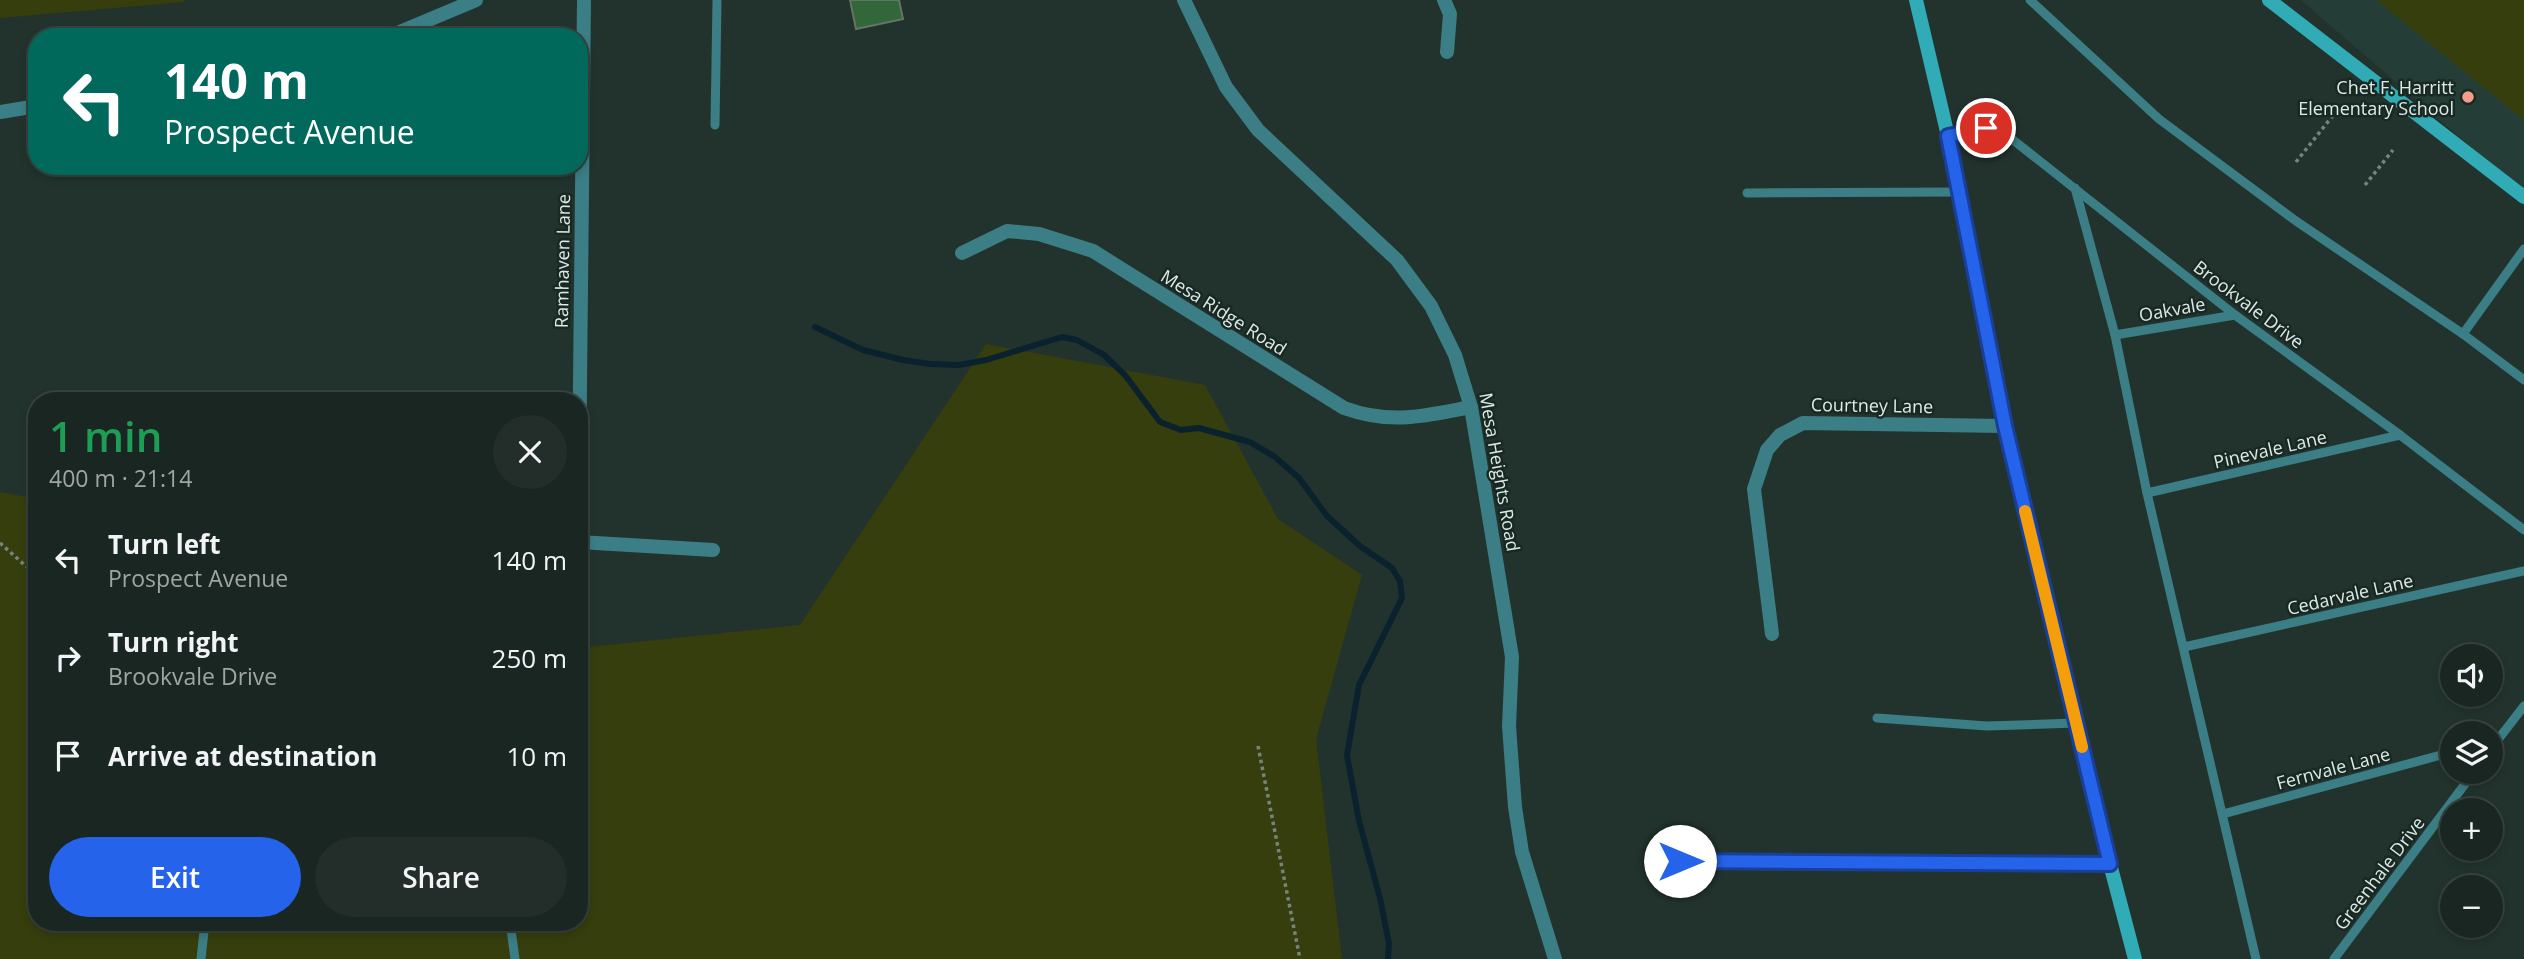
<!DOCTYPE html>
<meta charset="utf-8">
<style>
body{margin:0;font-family:"Open Sans",sans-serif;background:#232e2a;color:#f1f3f6;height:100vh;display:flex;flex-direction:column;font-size:26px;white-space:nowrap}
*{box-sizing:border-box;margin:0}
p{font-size:23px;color:#9fa5a5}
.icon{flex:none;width:38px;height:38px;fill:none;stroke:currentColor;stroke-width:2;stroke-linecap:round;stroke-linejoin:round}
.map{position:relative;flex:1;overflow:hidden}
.sheet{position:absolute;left:28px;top:392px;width:560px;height:539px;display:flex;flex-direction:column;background:#1a2622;border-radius:28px;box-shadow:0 4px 10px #0003,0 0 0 2px #384340}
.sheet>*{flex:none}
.hud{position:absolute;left:28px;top:28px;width:560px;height:147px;border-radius:28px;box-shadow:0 4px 10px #0003,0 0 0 2px #384340;background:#00695c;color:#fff;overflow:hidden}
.fabs{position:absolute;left:2440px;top:644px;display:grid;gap:14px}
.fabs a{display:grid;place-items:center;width:63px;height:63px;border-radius:50%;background:#1a2622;box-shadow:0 4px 10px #0003,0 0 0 2px #384340;font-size:35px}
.pin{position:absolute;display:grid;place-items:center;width:60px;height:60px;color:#fff;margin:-30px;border:4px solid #fff;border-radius:50%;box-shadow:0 2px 7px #0007}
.me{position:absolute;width:77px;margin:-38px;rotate:90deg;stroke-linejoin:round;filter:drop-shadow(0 0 5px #0008)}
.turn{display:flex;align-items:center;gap:24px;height:147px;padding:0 21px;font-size:32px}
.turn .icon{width:91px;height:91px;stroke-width:2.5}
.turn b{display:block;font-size:49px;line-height:60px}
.round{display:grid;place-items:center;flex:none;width:74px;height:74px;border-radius:37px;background:#232e2a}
.headline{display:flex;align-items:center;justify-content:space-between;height:119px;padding:0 21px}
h1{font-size:42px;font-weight:600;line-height:52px;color:#1e9e55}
.primary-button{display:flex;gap:14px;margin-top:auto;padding:14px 21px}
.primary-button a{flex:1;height:80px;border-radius:42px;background:#2563eb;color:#fff;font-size:28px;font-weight:600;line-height:80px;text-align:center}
.primary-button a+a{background:#232e2a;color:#f1f3f6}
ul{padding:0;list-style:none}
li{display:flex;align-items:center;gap:21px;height:98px;padding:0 21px}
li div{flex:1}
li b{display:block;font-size:26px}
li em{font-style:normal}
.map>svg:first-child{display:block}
.built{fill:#243e37}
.green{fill:#363e0d}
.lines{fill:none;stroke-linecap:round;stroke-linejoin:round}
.stream{stroke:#0a222e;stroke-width:6}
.building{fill:#316739;stroke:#667367;stroke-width:2}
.path{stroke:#75847f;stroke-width:3.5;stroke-dasharray:3.5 3.5;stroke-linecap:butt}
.lane{stroke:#3b7e85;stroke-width:9}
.street{stroke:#3b7e85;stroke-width:14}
.secondary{stroke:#31abb6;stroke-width:14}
.route-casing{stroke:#184099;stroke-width:18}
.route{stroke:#2563eb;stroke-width:12}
.slow{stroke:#f59e0b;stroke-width:12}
.poi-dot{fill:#f49d8c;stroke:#182924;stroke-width:2.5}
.labels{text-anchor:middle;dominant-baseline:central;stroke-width:5;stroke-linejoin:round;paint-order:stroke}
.poi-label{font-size:18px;fill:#dfeae6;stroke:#182924;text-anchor:end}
.street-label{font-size:18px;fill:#dfeae6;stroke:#182924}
</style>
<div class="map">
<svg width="2524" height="959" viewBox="0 0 2524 959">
<rect width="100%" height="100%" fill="#22332e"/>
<!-- built -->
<path class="built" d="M2301 0H2524V193Z"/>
<!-- green -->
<g class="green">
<path d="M0 0H185L183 2 0 18Z"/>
<path d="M2376 0H2524V120Z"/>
<path d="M986 344 1205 385 1278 519 1362 575 1316 739 1342 959H0V492L37 499V922H579V648L800 625Z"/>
</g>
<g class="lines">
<!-- stream -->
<path class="stream" d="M815 327 863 350 903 360 930 364 959 365 986 360 1062 337 1077 340 1104 355 1125 375 1160 422 1181 430 1199 428 1250 442 1275 457 1299 478 1327 516 1360 546 1392 568 1400 581 1402 598 1359 685 1347 755 1359 821 1380 898 1389 944 1388 959"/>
</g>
<!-- building -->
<path class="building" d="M850 0H899L903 19 856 29Z"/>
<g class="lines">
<!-- path -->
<g class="path">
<path d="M2296 162 2338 109"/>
<path d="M2365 185 2393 150"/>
<path d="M0 543 37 576"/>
<path d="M1258 746 1300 959"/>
</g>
<!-- lane -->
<g class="lane">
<path d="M2030 0 2159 119 2296 221 2463 334 2524 249"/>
<path d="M715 125 717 0"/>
<path d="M1948 136 1986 128 2003 132 2235 315 2400 435 2524 530"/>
<path d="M2075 188 2115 335 2147 493 2256 959"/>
<path d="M1747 193 1958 192"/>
<path d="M2463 334 2524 380"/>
<path d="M2115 335 2235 315"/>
<path d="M2147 493 2400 435"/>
<path d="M2184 647 2524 571"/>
<path d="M1877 718 1987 726 2076 723"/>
<path d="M2490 750 2524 706"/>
<path d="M2223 814 2452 752"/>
<path d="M510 922 515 959"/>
<path d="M201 959 205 922"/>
<path d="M2334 959 2474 772"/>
</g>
<!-- street -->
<g class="street">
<path d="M1184 0 1226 87 1258 130 1397 260 1431 306 1455 355 1471 407 1512 657 1509 726 1515 807 1522 852 1555 959"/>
<path d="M1444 0 1450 14 1447 52"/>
<path d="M388 37 476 0"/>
<path d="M0 112 37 106"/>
<path d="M962 253 1007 231 1039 234 1093 251 1344 408C1391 425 1424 416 1471 407"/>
<path d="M579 480 584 0"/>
<path d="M579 542 713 550"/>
<path d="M1772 634 1754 489 1767 450 1780 435 1803 423 2005 426"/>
<path d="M1680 861 2110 864"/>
</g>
<!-- secondary -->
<g class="secondary">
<path d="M1916 0 1948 136 2005 426 2110 864 2135 959"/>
<path d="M2269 0 2524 197"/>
</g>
</g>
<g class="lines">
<!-- route casing -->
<g class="route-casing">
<path id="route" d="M1680 861 2110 864 2005 426 1948 136 1986 128"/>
</g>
<!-- route -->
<use href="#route" class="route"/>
<!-- slow -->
<path class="slow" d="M2025 511 2082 747"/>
</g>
<!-- markers -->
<circle class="poi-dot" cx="2468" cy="97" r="7"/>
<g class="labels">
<!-- poi labels -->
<g class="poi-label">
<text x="2454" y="87">Chet F. Harritt<tspan x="2454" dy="21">Elementary School</tspan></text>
</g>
<!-- street labels -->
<g class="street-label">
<text transform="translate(562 261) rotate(-89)">Ramhaven Lane</text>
<text transform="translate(2249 304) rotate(37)">Brookvale Drive</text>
<text transform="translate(2172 309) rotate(-10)">Oakvale</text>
<text transform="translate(1224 312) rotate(32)">Mesa Ridge Road</text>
<text transform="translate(1872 405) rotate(1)">Courtney Lane</text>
<text transform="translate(2270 449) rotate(-13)">Pinevale Lane</text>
<text transform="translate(1500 472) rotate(80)">Mesa Heights Road</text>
<text transform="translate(2350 594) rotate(-13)">Cedarvale Lane</text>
<text transform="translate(2333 768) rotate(-15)">Fernvale Lane</text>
<text transform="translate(2379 873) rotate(-53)">Greenhale Drive</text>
</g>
</g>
</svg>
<div class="fabs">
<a><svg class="icon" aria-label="sound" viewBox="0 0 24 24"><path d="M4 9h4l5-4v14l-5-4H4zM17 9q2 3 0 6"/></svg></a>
<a><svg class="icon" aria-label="layers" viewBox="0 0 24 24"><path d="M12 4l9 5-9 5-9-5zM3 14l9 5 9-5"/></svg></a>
<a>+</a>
<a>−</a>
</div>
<div class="pin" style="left:1986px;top:128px;background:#d93025"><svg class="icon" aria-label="arrive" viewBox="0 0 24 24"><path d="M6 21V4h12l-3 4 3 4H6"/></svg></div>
<svg class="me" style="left:1680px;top:861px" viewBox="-20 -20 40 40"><circle r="19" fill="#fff"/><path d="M0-13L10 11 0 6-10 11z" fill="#2563eb"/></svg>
<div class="hud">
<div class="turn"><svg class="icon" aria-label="left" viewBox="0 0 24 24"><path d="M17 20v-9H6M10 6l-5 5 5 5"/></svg><div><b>140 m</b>Prospect Avenue</div></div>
</div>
<section class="sheet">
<div class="headline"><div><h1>1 min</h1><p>400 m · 21:14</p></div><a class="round"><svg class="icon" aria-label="close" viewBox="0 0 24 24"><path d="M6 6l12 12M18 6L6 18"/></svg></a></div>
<ul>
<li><svg class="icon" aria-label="left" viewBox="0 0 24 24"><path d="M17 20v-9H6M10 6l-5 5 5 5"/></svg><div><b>Turn left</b><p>Prospect Avenue</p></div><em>140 m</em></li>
<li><svg class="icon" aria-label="right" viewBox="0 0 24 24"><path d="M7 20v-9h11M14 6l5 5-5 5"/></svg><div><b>Turn right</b><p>Brookvale Drive</p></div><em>250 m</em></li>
<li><svg class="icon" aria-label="arrive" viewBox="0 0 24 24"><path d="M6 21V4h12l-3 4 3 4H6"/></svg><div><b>Arrive at destination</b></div><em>10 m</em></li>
</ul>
<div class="primary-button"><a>Exit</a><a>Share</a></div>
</section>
</div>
